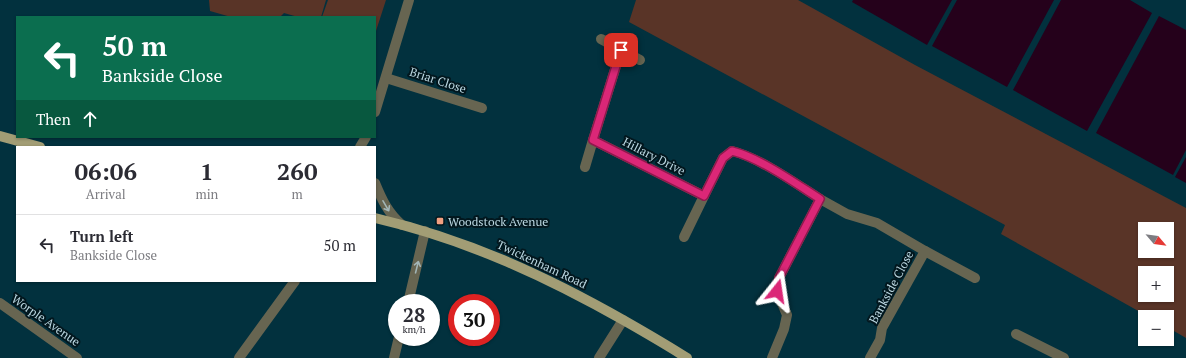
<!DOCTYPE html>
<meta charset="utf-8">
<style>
body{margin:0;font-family:"PT Serif",serif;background:#f2f2f3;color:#2b2b33;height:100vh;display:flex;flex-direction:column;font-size:15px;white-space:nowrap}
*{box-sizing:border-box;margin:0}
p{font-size:13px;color:#7c7c81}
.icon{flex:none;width:22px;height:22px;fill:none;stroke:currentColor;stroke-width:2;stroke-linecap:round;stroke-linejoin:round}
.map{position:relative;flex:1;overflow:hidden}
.panel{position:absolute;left:16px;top:146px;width:360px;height:136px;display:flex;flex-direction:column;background:#fff;border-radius:0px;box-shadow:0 1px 3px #0004}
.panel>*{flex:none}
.guide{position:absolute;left:16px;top:16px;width:360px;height:122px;border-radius:0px;box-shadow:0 1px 3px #0004;background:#0b6e4f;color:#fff;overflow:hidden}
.needle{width:26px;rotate:119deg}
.buttons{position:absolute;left:1138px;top:222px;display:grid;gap:8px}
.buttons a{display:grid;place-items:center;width:36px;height:36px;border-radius:0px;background:#fff;box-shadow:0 1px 3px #0004;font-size:20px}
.speed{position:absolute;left:388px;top:294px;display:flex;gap:8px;font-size:20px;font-weight:700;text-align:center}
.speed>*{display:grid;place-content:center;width:52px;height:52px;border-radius:50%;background:#fff;box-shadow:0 1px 3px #0004;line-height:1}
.speed small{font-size:10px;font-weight:400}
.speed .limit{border:6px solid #d22;background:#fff;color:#111}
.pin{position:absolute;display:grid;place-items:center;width:34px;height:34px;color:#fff;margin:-17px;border-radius:8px;box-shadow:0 2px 6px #0006}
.me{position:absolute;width:44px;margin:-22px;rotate:15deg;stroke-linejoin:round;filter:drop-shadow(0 0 3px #0008)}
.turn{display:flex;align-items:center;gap:14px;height:84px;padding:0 20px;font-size:18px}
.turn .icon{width:52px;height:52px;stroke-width:2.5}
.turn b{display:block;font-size:28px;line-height:34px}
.then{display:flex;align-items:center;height:38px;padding:0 20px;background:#0003;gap:8px;font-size:15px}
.eta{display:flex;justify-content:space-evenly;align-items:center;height:68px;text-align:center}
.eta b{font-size:24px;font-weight:700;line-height:28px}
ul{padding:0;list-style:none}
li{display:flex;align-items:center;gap:12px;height:60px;padding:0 20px;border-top:1px solid #e1e1e2}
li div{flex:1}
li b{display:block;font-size:15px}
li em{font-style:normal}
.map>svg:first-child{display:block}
.green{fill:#593427;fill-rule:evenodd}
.water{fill:#25011b}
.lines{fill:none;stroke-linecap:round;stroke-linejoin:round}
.minor{stroke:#676551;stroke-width:10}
.tertiary{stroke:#676551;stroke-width:10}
.primary{stroke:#a29d75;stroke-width:10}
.oneway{stroke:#a2b5b6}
.route-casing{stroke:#8e194d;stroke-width:10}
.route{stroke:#db2777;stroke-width:7}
.poi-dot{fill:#f2a081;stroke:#02171e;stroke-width:1.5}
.labels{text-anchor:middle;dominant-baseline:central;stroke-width:4;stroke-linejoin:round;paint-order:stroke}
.street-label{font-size:12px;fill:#bbd7e1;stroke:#02171e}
.poi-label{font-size:12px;fill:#bbd7e1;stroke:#02171e;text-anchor:start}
</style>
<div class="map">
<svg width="1186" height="358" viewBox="0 0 1186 358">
<rect width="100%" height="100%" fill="#02313e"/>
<!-- green -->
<g class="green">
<path d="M209 0H326L321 17H298L284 13 280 17H231L210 11Z"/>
<path d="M328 0H386L375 34V17H322Z"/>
<path d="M636 0H798L915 65 1186 208V338L1167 327V317H1149L1001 234 1005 225 629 22ZM1145 229H1167V251H1145ZM1145 273H1167V295H1145Z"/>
</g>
<!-- water -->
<g class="water">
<path d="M853 0H952L927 45 852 2Z"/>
<path d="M957 0H1054L1007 87 932 46Z"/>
<path d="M1061 0H1130L1152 13 1087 131 1013 90Z"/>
<path d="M1159 16 1186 30V150L1173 175 1096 133Z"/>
<path d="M1186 157V183L1175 177Z"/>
</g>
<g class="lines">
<!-- minor -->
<g class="minor">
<path d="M601 39 621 50"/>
<path d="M386 78 482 108"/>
<path d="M593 140 621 50 640 60"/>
<path d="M585 167 593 140 704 196 723 158 732 151C760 158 795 183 820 199"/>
<path d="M684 237 704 196"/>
<path d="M925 251 975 278"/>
<path d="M0 303 77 358"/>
<path d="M408 303 425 231"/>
<path d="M1016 334 1064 358"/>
<path d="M239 358 295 281"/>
<path d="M394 358 399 337"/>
<path d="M599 358 623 320"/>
<path d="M772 358 784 329 787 315 777 291 779 278 820 199 847 214 877 223 925 251 882 328 880 340 870 358"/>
</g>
<!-- tertiary -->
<g class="tertiary">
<path d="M375 112 409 0"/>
<path d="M360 147 366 137"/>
<path d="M375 183C382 200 388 213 402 225"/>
</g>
<!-- primary -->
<g class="primary">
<path d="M0 136 40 147"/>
<path d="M375 218C465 239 544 275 625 321 646 333 667 345 687 358"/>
</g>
</g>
<!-- one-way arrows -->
<defs><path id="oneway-shaft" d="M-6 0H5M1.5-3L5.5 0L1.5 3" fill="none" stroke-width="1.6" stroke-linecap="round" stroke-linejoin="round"/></defs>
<g class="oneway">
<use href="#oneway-shaft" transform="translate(386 206) rotate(60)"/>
<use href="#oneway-shaft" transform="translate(417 267) rotate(-76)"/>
</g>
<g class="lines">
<!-- route casing -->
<g class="route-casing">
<path id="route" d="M621 50 593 140 704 196 723 158 732 151C760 158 795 183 820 199L779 278 777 291"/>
</g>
<!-- route -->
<use href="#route" class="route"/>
</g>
<!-- markers -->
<rect class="poi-dot" x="436" y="217" width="8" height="8" rx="2"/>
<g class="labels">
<!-- street labels -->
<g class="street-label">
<text transform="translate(438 80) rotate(18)">Briar Close</text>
<text transform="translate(654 156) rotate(27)">Hillary Drive</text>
<text transform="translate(542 264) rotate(25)">Twickenham Road</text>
<text transform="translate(891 287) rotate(-62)">Bankside Close</text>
<text transform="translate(46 320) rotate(35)">Worple Avenue</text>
</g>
<!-- poi labels -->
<g class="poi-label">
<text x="448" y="221">Woodstock Avenue</text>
</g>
</g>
</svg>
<div class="buttons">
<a><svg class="needle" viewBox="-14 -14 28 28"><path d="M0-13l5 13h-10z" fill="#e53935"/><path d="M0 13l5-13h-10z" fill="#7c7c81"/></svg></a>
<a>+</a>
<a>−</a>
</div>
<div class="speed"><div>28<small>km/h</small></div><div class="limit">30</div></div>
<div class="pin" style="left:621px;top:50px;background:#d93025"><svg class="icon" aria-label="arrive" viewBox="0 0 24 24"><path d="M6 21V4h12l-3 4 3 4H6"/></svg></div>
<svg class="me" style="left:777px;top:291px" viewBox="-20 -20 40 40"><path d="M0-17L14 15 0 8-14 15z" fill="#db2777" stroke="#fff" stroke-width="4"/></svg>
<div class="guide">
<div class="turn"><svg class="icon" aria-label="left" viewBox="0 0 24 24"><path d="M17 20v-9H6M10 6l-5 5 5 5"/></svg><div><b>50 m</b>Bankside Close</div></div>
<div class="then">Then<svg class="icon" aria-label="ahead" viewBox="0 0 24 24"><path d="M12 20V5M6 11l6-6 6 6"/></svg></div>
</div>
<section class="panel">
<div class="eta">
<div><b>06:06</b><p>Arrival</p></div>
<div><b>1</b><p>min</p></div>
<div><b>260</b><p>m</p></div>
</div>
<ul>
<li><svg class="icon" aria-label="left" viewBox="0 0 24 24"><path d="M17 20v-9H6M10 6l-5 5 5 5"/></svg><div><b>Turn left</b><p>Bankside Close</p></div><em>50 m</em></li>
</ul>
</section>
</div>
